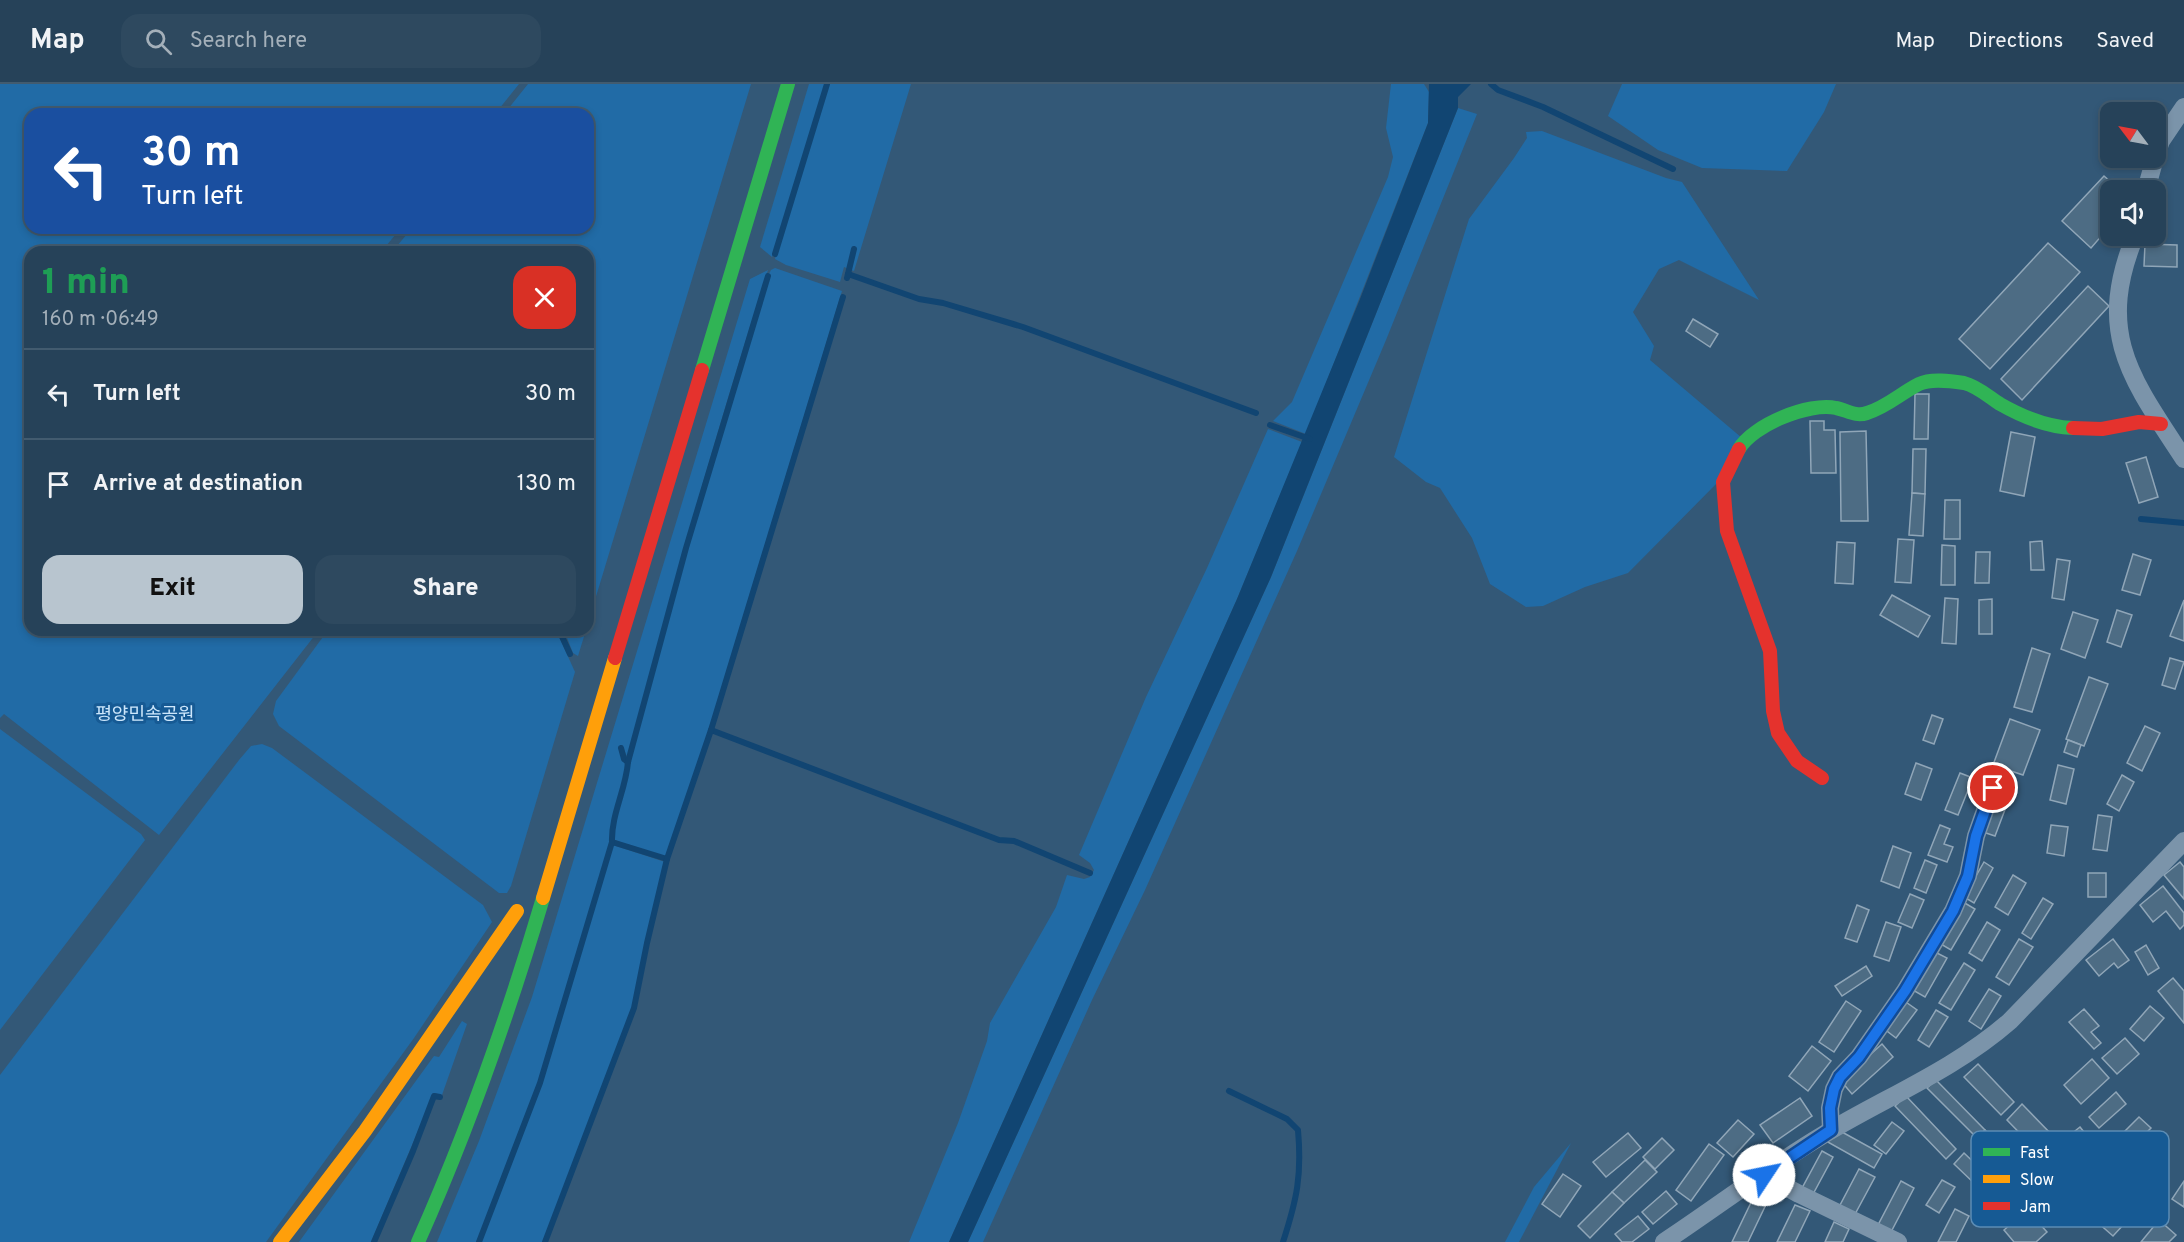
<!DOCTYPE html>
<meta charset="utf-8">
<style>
body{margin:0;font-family:Overpass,"Noto Sans KR",sans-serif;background:#2e495f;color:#f1f3f6;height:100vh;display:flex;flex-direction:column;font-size:22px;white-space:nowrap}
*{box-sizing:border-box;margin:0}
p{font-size:20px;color:#a4b0ba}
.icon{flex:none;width:33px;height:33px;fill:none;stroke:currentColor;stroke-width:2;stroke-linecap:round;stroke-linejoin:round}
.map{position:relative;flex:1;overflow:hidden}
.details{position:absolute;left:24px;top:162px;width:570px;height:390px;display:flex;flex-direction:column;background:#264259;border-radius:18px;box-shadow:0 3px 9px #0003,0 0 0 2px #425b6f}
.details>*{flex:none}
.guide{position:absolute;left:24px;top:24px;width:570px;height:126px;border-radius:18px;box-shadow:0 3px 9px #0003,0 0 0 2px #425b6f;background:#1a4fa0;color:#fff;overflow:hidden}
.needle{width:39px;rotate:302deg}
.controls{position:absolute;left:2100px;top:18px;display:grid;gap:12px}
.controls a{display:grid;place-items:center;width:66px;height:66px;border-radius:12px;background:#264259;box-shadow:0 3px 9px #0003,0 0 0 2px #425b6f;font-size:30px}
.pin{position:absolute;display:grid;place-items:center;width:51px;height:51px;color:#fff;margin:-26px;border:3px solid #fff;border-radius:50%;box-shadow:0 2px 6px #0007}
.me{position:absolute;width:66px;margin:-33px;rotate:56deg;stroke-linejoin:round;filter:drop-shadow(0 0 4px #0008)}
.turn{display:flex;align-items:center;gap:21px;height:126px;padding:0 18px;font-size:27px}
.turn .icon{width:78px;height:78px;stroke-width:2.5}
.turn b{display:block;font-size:42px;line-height:51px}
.round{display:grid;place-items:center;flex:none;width:63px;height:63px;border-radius:18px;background:#2e495f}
.overview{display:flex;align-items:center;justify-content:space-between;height:102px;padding:0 18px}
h1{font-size:36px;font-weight:800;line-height:45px;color:#1e9e55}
.action{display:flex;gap:12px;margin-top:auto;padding:12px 18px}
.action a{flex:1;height:69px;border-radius:18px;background:#b8c5cf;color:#111;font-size:24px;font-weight:800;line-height:69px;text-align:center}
.action a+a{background:#2e495f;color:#f1f3f6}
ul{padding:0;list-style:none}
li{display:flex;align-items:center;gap:18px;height:90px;padding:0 18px;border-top:2px solid #425b6f}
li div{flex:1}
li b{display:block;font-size:22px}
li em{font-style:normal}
header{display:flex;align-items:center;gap:36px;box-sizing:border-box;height:84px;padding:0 30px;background:#264259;border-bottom:2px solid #425b6f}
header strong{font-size:28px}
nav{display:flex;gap:33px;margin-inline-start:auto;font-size:21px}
.search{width:420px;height:54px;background:#2e495f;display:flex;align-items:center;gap:15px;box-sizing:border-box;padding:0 21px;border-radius:18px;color:#a4b0ba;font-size:22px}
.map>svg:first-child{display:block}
.green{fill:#216ba6}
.water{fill:#114572}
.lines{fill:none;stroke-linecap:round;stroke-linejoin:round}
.stream{stroke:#114572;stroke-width:6}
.building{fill:#4d6c84;stroke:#90a6b8;stroke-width:1.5}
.street{stroke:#7b94aa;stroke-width:18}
.fast{stroke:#30b455;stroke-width:14}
.slow{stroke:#ff9f0a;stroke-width:14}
.jam{stroke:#e5322d;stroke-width:14}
.route-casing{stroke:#114b97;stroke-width:15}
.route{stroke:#1a73e8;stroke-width:10}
.labels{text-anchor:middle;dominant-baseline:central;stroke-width:6;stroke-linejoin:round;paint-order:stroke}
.park-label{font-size:18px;fill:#cde7fc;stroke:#165a94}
.key{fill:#165a94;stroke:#5c8cb4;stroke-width:1.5}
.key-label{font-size:16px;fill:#fff}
</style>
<header>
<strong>Map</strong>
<div class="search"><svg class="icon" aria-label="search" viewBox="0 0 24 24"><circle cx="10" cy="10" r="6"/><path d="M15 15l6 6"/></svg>Search here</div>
<nav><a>Map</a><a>Directions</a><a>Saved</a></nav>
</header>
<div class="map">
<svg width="2184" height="1158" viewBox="0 0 2184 1158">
<rect width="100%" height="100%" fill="#335877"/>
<!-- green -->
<g class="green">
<path d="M0 0H519L495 30H30V144H401L381 168H30V546H319L159 751 4 630 0 634Z"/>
<path d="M528 0H751L588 539V168H392L412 144H588V30H504Z"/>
<path d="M809 0H826L772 173 760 163Z"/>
<path d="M829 0H911L854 187 844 183 840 198 786 181 775 175Z"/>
<path d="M1391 0H1424L1429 8 1428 39 1306 350 1273 337 1292 318 1388 93 1393 73 1386 44Z"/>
<path d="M1622 0H1836L1824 28 1787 87 1702 84 1658 66 1608 32Z"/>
<path d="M1458 24 1477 30 1386 256 1297 467 1145 806 1092 916 983 1158H968L1271 493Z"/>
<path d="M1542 47 1666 94 1682 98 1759 216 1679 176 1659 185 1633 228 1654 262 1650 276 1742 354 1719 397 1628 489 1585 503 1543 522 1526 523 1490 500 1472 454 1440 404 1426 398 1394 373 1469 135 1514 74 1527 54 1526 48Z"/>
<path d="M775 184 842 207 709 645 666 773 639 766 613 755V748L664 544 768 192 771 186Z"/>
<path d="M768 186C716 347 670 510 628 675L622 661 619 663C620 669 624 676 625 681 629 700 609 734 611 757L538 998 477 1158H437L479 1057 532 913 750 195Z"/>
<path d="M1268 345 1302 358 1237 515 949 1158H909L958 1039 987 957 990 939 1056 823 1067 791 1084 795 1090 793 1094 786 1090 779 1079 771 1146 613 1207 484Z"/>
<path d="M328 546H556L575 588 511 802 507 809H499L279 642 273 630 276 617Z"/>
<path d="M564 546H586L578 572 573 569Z"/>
<path d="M0 645 141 750 145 756 0 946Z"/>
<path d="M262 660 272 664 483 821 492 838 414 954 266 1158H0V991L239 676 251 662Z"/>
<path d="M613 761 665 778 632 924 543 1158H481L542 1000Z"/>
<path d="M462 937 467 940 442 1011 434 1009 371 1158H299L434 972 439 973Z"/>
<path d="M1571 1059 1519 1158H1505L1534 1103Z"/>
</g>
<!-- water -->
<path class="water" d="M1429 0H1471L1458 13V24L1271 493 968 1158H949L1237 515 1360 215 1428 39Z"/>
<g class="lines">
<!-- stream -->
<g class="stream">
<path d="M1491 0 1498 6 1543 23 1673 85"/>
<path d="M775 170 827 0"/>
<path d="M848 190 919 215 943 219 1023 243 1256 329"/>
<path d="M847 194 854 165"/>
<path d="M1270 341 1310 355"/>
<path d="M2141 435 2184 439"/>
<path d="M559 546 570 570"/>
<path d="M711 646 999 756 1014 757 1090 789"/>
<path d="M621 664 624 675 628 678"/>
<path d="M612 758 667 775"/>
<path d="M1229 1007 1287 1035 1298 1046C1302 1091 1297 1115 1283 1158"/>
<path d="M374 1158 413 1067 434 1012 440 1013"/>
<path d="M479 1158 540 999 612 758C611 731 626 705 628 678L686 464 768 192"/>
<path d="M545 1158 634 924 647 859 667 775 711 646 843 213"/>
</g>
</g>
<!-- building -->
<g class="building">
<path d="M2104 92 2120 106H2110V142L2091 164 2062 137Z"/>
<path d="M2048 159 2080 188 1990 285 1959 255Z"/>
<path d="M2145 160 2177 161V183L2144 182Z"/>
<path d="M2088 202 2109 222 2022 316 2001 295Z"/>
<path d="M1693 235 1718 250 1710 263 1686 247Z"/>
<path d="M1915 310H1929L1928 355H1914Z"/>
<path d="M1810 337H1824V346H1835L1836 389H1811Z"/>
<path d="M1866 347 1868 437H1841L1840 348Z"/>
<path d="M2011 348 2035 353 2024 412 2000 407Z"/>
<path d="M1913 365H1926L1925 410 1912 409Z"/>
<path d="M2146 373 2158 413 2139 419 2126 379Z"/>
<path d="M1912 409 1925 410 1923 452 1909 451Z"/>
<path d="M1945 416H1960V455H1944Z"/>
<path d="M1898 455 1914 456 1911 499 1895 498Z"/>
<path d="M2042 457 2044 486H2031L2030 458Z"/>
<path d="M1837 458 1855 459 1853 500 1835 499Z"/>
<path d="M1942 461 1955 462V501H1941Z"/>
<path d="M1976 468H1990L1989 499H1975Z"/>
<path d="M2133 470 2151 476 2140 511 2122 506Z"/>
<path d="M2057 475 2070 477 2064 516 2052 514Z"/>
<path d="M1892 511 1930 532 1918 553 1880 531Z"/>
<path d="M1945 514 1958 515 1956 560 1942 559Z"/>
<path d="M1992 515V550H1979V516Z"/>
<path d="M2184 516V557L2170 552Z"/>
<path d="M2117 526 2132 531 2121 563 2107 558Z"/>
<path d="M2073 528 2098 536 2085 574 2061 565Z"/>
<path d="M2032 564 2050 570 2032 628 2014 623Z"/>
<path d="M2170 574 2184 578 2175 605 2162 601Z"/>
<path d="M2089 593 2108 600 2084 662 2066 655Z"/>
<path d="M1932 631 1943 635 1934 660 1923 656Z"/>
<path d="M2010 635 2040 646 2023 691 1993 681Z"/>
<path d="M2145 642 2160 649 2142 687 2127 679Z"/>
<path d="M2068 656 2081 661 2077 673 2064 668Z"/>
<path d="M1916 679 1932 685 1921 716 1905 710Z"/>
<path d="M2058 681 2074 685 2066 720 2050 716Z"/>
<path d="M1960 689 1973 694 1958 731 1945 726Z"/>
<path d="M2122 691 2134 698 2119 727 2107 720Z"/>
<path d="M1994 710 2009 715 1995 752 1980 747Z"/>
<path d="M2098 731 2112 733 2107 767 2093 765Z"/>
<path d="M1940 741 1950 745 1944 760 1953 763 1947 778 1928 771Z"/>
<path d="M2051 741 2068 743 2064 772 2047 769Z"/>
<path d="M1893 762 1911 769 1899 804 1881 797Z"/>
<path d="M1925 776 1937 781 1926 809 1914 804Z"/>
<path d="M1984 778 1993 784 1974 819 1964 813Z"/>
<path d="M2180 778 2184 783V815L2164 791Z"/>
<rect x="2088" y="789" width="18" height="24"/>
<path d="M2013 791 2026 799 2008 831 1995 823Z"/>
<path d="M2163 802 2184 829V841L2180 845 2166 827 2153 838 2140 821Z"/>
<path d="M1910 810 1924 816 1912 844 1898 838Z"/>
<path d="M2043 814 2053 820 2031 855 2022 849Z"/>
<path d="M1963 818 1975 825 1951 866 1939 859Z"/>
<path d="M1857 821 1869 826 1857 858 1845 854Z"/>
<path d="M1886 838 1901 843 1889 877 1874 872Z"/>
<path d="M1987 838 2000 846 1982 877 1969 869Z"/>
<path d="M2019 855 2033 863 2009 901 1996 893Z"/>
<path d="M2113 855 2129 876 2118 884 2114 879 2099 892 2086 876Z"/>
<path d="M2146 861 2159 884 2148 891 2135 868Z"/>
<path d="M1933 867 1947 874 1925 913 1911 905Z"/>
<path d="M1964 879 1975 886 1951 926 1939 919Z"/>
<path d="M1866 882 1872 892 1842 912 1835 902Z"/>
<path d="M2173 894 2184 907V939L2158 907Z"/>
<path d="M1989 905 2001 912 1981 945 1969 937Z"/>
<path d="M1903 916 1917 926 1896 954 1883 944Z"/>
<path d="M1846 917 1861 927 1834 968 1819 958Z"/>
<path d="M2150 922 2164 934 2144 957 2130 945Z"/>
<path d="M2084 925 2099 942 2091 948 2101 959 2094 965 2069 938Z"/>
<path d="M1936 926 1948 933 1929 963 1918 956Z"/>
<path d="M2125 954 2139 970 2117 990 2102 974Z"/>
<path d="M1882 960 1893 973 1852 1010 1841 997Z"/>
<path d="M1812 962 1831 977 1808 1007 1789 992Z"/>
<path d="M2092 975 2109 994 2081 1020 2064 1001Z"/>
<path d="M1978 980 2014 1018 2001 1031 1964 993Z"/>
<path d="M1936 996 1985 1046 1977 1054 1927 1004Z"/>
<path d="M2116 1008 2126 1020 2099 1044 2089 1033Z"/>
<path d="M1906 1012 1956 1065 1946 1075 1895 1022Z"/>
<path d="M1800 1014 1812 1032 1773 1059 1760 1041Z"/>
<path d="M2022 1020 2054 1053 2039 1069 2007 1036Z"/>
<path d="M2139 1033 2151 1044 2123 1072 2111 1061Z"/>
<path d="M1738 1036 1754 1050 1733 1073 1717 1059Z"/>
<path d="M1892 1038 1904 1047 1886 1070 1874 1061Z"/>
<path d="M2080 1043 2091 1057 2074 1071 2078 1076 2061 1089 2050 1075 2055 1071 2051 1066Z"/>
<path d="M1985 1046 2026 1086 2017 1095 1977 1054Z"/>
<path d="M1842 1048 1882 1070 1874 1084 1826 1057Z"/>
<path d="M1628 1049 1641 1064 1606 1093 1593 1078Z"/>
<path d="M1662 1054 1674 1066 1655 1085 1643 1073Z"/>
<path d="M1709 1060 1724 1071 1691 1117 1676 1106Z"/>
<path d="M1822 1067 1833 1073 1812 1112 1801 1106Z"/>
<path d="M1964 1069 1986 1090 1976 1101 1954 1080Z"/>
<path d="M1645 1076 1657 1088 1624 1119 1612 1108Z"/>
<path d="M1859 1085 1875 1093 1854 1132 1839 1123Z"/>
<path d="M1563 1090 1581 1102 1560 1133 1542 1120Z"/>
<path d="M1942 1096 1955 1103 1939 1129 1926 1121Z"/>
<path d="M1901 1097 1914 1104 1891 1148 1878 1141Z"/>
<path d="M2184 1097V1123L2172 1115Z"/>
<path d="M2132 1098 2149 1113 2113 1152 2097 1138Z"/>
<path d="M1758 1104 1771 1110 1748 1158H1732Z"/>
<path d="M1666 1107 1677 1120 1653 1140 1642 1128Z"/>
<path d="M1612 1108 1624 1119 1590 1154 1578 1142Z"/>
<path d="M1795 1121 1810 1127 1795 1158H1777Z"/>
<path d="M1955 1125 1969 1132 1956 1158H1938Z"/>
<path d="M2027 1126 2047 1148 2036 1158H2014L2004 1146Z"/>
<path d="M1638 1132 1649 1145 1632 1158H1622L1615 1150Z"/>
<path d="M2159 1136 2176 1151 2169 1158H2141Z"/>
<path d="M1834 1138 1849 1145 1843 1158H1825Z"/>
</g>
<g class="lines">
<!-- street -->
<g class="street">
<path d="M2156 71 2161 57 2184 23"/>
<path d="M2146 106 2155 74"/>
<path d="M2135 152C2095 250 2131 294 2184 375"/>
<path d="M1831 1046 1830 1024 1834 1005 1840 993 1859 973 1905 907 1953 827 1968 792 1976 752 1993 704"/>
<path d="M1764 1091 1799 1110 1898 1158"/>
<path d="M1664 1158C1717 1123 1769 1083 1823 1051 1886 1013 1954 986 2010 937L2184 757"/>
</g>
<!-- fast -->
<g class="fast">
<path d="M702 286 788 0"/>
<path d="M1739 365C1753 341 1809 318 1836 324 1847 326 1855 333 1867 329 1887 323 1901 309 1919 300 1931 294 1951 297 1964 299 1977 302 1989 313 2000 320 2021 332 2048 343 2073 344"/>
<path d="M418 1158C468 1046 508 932 543 814"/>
</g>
<!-- slow -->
<g class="slow">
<path d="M543 814 615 574"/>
<path d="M280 1158 365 1047 517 827"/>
</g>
<!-- jam -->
<g class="jam">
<path d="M2073 344 2102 345 2139 338 2161 340"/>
<path d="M1739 365 1723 398 1727 447 1770 567 1773 627 1778 649 1797 677 1822 694"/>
<path d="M615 574 702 286"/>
</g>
</g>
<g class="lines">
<!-- route casing -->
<g class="route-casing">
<path id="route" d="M1764 1091 1831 1046 1830 1024 1834 1005 1840 993 1859 973 1905 907 1953 827 1968 792 1976 752 1993 704"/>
</g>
<!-- route -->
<use href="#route" class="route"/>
</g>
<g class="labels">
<!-- park labels -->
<g class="park-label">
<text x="145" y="631">평양민속공원</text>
</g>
</g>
<!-- legend -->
<rect x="1971" y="1047" width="198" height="96" rx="9" class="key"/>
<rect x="1983" y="1064" width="27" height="8" fill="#30b455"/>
<rect x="1983" y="1091" width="27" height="8" fill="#ff9f0a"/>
<rect x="1983" y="1118" width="27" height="8" fill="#e5322d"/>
<g class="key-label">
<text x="2020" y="1074">Fast</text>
<text x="2020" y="1101">Slow</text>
<text x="2020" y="1128">Jam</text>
</g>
</svg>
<div class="controls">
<a><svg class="needle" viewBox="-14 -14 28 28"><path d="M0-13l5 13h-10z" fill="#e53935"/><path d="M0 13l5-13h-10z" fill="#a4b0ba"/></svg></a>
<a><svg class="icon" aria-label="sound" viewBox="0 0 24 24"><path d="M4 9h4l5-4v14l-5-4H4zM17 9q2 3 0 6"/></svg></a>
</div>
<div class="pin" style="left:1993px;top:704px;background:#d93025"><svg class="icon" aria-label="arrive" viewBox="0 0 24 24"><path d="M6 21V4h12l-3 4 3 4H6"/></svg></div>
<svg class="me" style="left:1764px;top:1091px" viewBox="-20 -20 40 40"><circle r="19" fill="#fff"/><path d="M0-13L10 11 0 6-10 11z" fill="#1a73e8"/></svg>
<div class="guide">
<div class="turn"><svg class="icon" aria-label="left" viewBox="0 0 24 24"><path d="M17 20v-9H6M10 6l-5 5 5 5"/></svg><div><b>30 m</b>Turn left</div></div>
</div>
<section class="details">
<div class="overview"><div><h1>1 min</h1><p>160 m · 06:49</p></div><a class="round" style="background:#d93025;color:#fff"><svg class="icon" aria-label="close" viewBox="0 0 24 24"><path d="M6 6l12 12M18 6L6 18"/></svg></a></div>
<ul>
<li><svg class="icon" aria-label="left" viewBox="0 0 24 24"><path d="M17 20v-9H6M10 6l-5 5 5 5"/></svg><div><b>Turn left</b></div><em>30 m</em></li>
<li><svg class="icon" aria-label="arrive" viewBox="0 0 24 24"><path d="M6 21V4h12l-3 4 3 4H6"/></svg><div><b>Arrive at destination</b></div><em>130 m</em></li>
</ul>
<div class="action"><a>Exit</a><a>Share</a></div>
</section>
</div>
